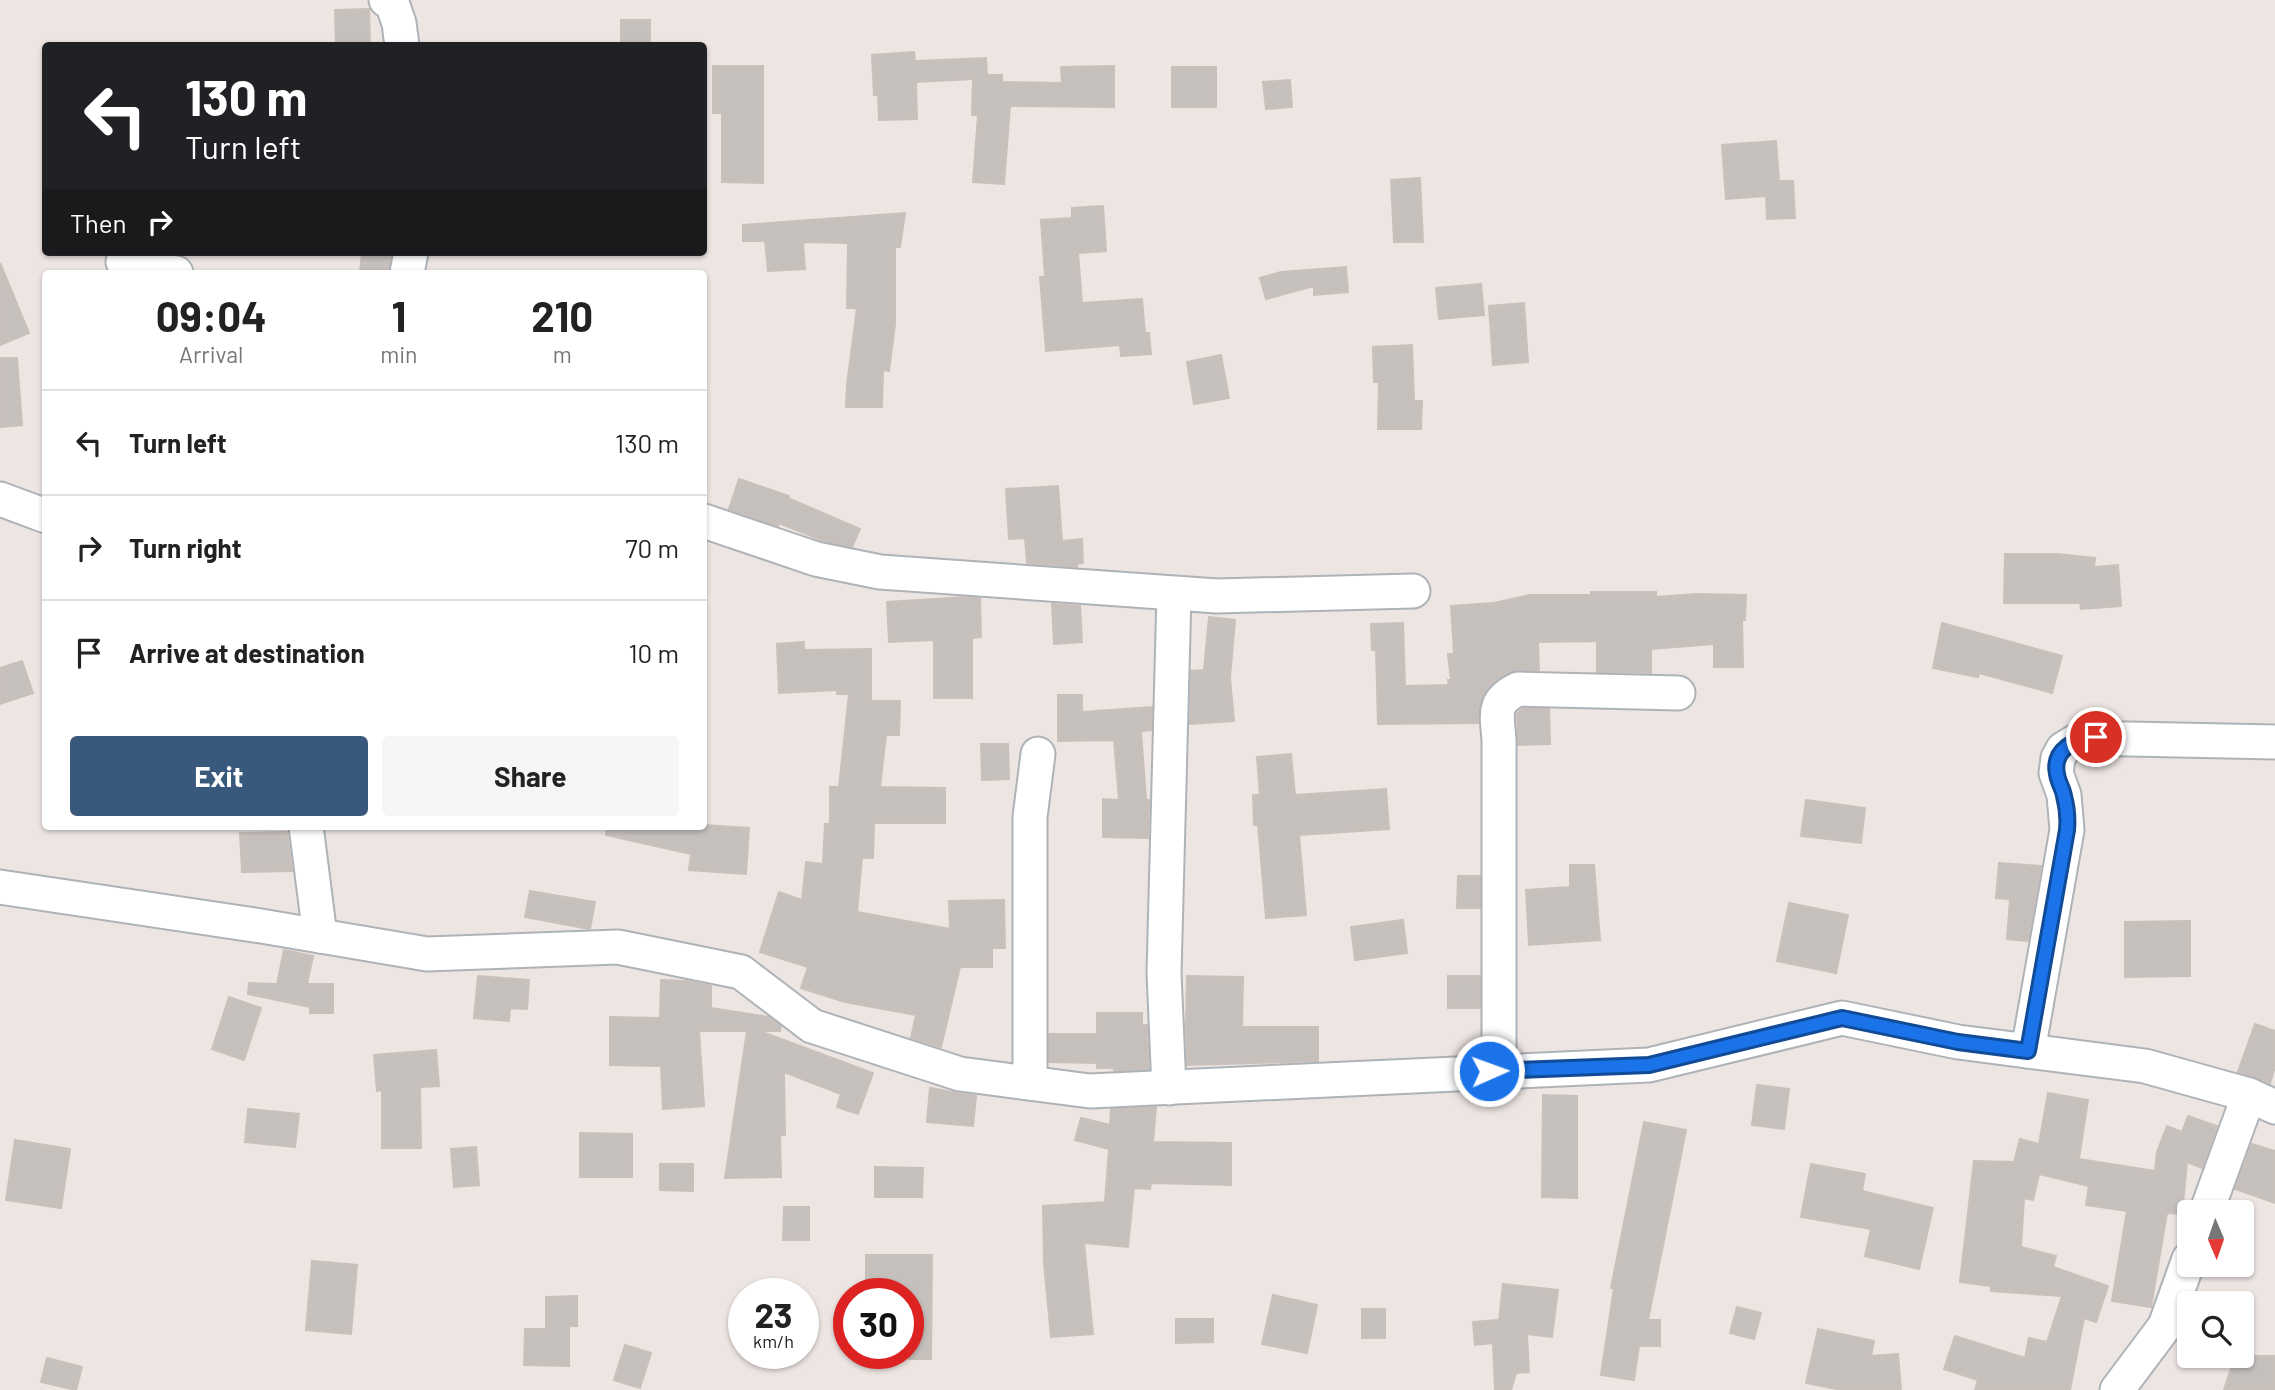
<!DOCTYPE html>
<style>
body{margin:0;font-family:Barlow,sans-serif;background:#f6f6f6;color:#222;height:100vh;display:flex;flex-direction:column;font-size:26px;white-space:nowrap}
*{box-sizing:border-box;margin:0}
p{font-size:23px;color:#767676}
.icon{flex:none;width:38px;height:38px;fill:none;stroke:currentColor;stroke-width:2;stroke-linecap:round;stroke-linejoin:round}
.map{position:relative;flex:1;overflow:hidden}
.sheet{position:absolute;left:42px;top:270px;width:665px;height:560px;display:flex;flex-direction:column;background:#fff;border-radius:7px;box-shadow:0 2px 5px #0004}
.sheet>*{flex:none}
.top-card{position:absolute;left:42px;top:42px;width:665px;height:214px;border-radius:7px;box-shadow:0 2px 5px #0004;background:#202124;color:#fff;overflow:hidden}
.needle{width:46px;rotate:178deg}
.fabs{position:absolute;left:2177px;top:1200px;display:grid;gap:14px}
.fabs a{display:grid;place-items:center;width:77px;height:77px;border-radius:7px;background:#fff;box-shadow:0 2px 5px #0004;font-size:35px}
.speed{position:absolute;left:728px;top:1278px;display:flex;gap:14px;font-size:35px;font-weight:700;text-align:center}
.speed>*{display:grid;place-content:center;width:91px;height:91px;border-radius:50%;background:#fff;box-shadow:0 2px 5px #0004;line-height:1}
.speed small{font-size:18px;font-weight:400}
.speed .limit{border:10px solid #d22;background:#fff;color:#111}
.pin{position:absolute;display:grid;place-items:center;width:60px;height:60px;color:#fff;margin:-30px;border:4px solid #fff;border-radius:50%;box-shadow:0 2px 7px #0007}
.me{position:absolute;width:77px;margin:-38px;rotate:88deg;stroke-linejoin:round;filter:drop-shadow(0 0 5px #0008)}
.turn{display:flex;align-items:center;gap:24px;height:147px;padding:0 28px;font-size:32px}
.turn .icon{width:91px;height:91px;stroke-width:2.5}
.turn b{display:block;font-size:49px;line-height:60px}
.then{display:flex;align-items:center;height:66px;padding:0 28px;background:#0003;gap:14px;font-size:26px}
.eta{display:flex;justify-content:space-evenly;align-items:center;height:119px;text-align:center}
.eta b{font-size:42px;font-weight:700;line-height:49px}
.action{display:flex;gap:14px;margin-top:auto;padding:14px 28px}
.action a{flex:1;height:80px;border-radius:7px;background:#38597b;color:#fff;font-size:28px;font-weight:700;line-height:80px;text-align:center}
.action a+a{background:#f6f6f6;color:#222}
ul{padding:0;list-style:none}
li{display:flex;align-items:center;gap:21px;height:105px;padding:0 28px;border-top:2px solid #e0e0e0}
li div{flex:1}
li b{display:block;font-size:26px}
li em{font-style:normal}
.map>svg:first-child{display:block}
.building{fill:#c6c0bd;stroke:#c9c0bb;stroke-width:2}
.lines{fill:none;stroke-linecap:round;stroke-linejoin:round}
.street-casing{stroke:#aeb3b8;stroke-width:37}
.street{stroke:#fff;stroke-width:33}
.route-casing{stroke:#114b97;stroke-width:18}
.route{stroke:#1a73e8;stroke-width:12}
</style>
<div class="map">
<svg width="2275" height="1390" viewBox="0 0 2275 1390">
<rect width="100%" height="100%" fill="#ede5e2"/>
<!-- building -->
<g class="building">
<path d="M369 9 370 46H336L335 10Z"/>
<path d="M621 20H650V44L621 45Z"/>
<path d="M914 52 915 61 986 58 987 75H1002V82L1062 83 1061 67 1114 66V107L1010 106 1004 184 973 182 978 115H972L973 79 916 82 917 119 879 120 878 95H874L872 55Z"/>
<path d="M713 66H763V183L722 182V113H713Z"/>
<rect x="1172" y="67" width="44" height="40"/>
<path d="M1290 80 1292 107 1266 109 1263 82Z"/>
<path d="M1776 141 1779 181H1793L1795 218 1767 219 1766 196 1726 199 1722 145Z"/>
<path d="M1420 178 1423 242H1394L1391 180Z"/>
<path d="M1103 206 1106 251 1078 253 1082 303 1142 299 1145 333H1149L1151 354 1121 356 1120 345 1046 351 1040 277H1045L1041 220 1072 218V208Z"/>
<path d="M905 213 900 247H895V324L889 371 883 370 882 407H846L847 385 857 308H847L848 243 803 242 805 269 768 271 765 241H743V225Z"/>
<path d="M362 252H391L388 273H360Z"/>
<path d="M0 263 29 333 0 345Z"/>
<path d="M1346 267 1348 292 1314 295V286L1266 299 1260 278 1281 272Z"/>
<path d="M1481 284 1484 315 1439 319 1436 288Z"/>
<path d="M1524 303 1528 362 1493 365 1489 306Z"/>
<path d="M1412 345 1414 401H1422L1421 429H1378L1379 382H1374L1373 347Z"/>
<path d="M1221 355 1229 398 1194 404 1187 362Z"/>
<path d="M0 358H17L22 425 0 427Z"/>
<path d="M739 479 789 496 788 498 860 529 852 547 821 540 779 523 778 526 729 509Z"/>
<path d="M1058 486 1062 541 1082 539 1083 563 1077 564V567L1027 563 1025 538 1009 539 1006 489Z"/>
<path d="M2005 554H2057L2095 558 2094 567 2118 565 2121 606 2081 609 2080 603H2004Z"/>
<path d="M1591 592H1656V597L1696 594 1746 595 1745 620H1742L1743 667H1714V644L1651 649V673L1597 672V641L1538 642 1539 670 1509 672 1492 684 1480 703 1478 723 1378 724 1376 650H1372L1371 624 1403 623 1405 686 1449 685 1448 680H1451L1448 654H1454L1451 606 1494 603 1530 595H1591Z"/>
<path d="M966 597 980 598 981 637 972 638V698H934V640L889 642 887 602Z"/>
<path d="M1052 604 1080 606 1082 642 1054 644Z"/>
<path d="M1209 617 1235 620 1230 678 1234 721 1190 724 1191 671 1204 670Z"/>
<path d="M1942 623 2062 656 2052 693 1979 673 1978 677 1933 668Z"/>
<path d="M804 642V650L871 649V701H900L899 735H886L880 787 945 788V823H874L873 858H862L857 912 950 929 949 901 1004 900 1005 948H992V967H960L941 1047 911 1038 916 1015 845 1002 801 988 808 967 760 952 779 892 802 900 806 862 823 864 825 824H830V787H839L849 694H837V690L779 693 777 644Z"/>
<path d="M22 661 33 693 0 704V668Z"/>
<path d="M1058 695H1082V712L1152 707 1151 730 1141 731 1146 800H1149L1148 838 1103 837V799L1119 800 1114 740 1058 741Z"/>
<path d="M1523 708 1549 709 1550 744 1518 745 1517 714Z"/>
<path d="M981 744H1008L1009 779 982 780Z"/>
<path d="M1291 754 1295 795 1386 789 1389 829 1299 835 1306 915 1266 918 1258 825H1254L1253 795H1260L1257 757Z"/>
<path d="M1806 800 1865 808 1861 843 1801 836Z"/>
<path d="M704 825 749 828 746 874 689 870 691 854 606 835 607 826Z"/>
<path d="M287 832 292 871 242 872 240 833Z"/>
<path d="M1999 863 2041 866 2028 941 2007 939 2010 899 1996 898Z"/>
<path d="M1570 865H1594L1600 940 1529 945 1526 890 1570 887Z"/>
<path d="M1458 876H1480V908H1457Z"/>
<path d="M530 891 595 902 590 929 525 917Z"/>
<path d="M1789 903 1848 915 1836 973 1777 961Z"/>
<path d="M1403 920 1407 953 1355 960 1351 927Z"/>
<path d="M2190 921V976L2125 977V922Z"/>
<path d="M284 950 313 956 307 984H333V1013H310V1007L248 994 249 983 277 984Z"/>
<path d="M478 976 529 980 527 1009 510 1008 509 1021 474 1018Z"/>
<path d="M1187 976 1243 977 1242 1027H1318V1061L1187 1065 1186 1025Z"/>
<rect x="1448" y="976" width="32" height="32"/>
<path d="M661 980 687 981 711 986V1008L768 1017 781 1026 780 1031H760L873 1073 858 1114 837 1107 841 1094 784 1072 785 1135H780L781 1177 725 1178 747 1031H699L704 1106 663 1109 661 1066 610 1065V1017L660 1018Z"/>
<path d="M229 997 261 1008 244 1060 212 1049Z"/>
<path d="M1097 1013H1142V1025H1147L1149 1069 1114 1071V1068H1097V1063L1049 1062V1034H1097Z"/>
<path d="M2255 1024 2275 1031V1067L2270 1083 2238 1072Z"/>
<path d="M436 1050 439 1086 420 1087 421 1148H382V1090L377 1091 374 1055Z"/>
<path d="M1757 1085 1789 1089 1784 1129 1752 1125Z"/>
<path d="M930 1088 976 1096 973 1126 927 1122Z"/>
<path d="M2048 1093 2088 1100 2079 1159 2155 1171 2157 1152 2167 1126 2182 1132 2188 1116 2217 1126 2202 1168 2187 1162 2182 1214 2167 1213 2151 1307 2112 1301 2127 1211 2086 1205 2089 1186 2039 1174 2033 1200 2024 1198 2021 1247 2056 1256 2053 1267 2108 1286 2096 1322 2084 1318 2070 1390H1975L1978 1380 1944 1369 1955 1336 2025 1358 2029 1338 2047 1342 2062 1296 1991 1291V1286L1960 1282 1974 1161 2014 1162 2020 1139 2039 1144Z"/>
<path d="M1543 1095 1577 1096V1198L1542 1197Z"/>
<path d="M1156 1107 1153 1142 1231 1143V1185L1151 1183 1150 1189 1134 1188 1128 1247 1084 1243 1093 1334 1051 1337 1044 1263 1043 1206 1105 1202 1109 1149 1075 1140 1081 1118 1110 1125 1111 1109Z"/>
<path d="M248 1109 299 1114 295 1147 245 1142Z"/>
<path d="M1644 1122 1686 1130 1648 1320H1660V1346H1639L1634 1380 1601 1375 1614 1288H1611Z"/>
<path d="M580 1133 632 1134V1177H580Z"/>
<path d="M15 1140 70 1149 61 1208 6 1200Z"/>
<path d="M2252 1144 2275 1151V1203L2235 1189Z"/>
<path d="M476 1147 479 1185 454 1187 451 1149Z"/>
<path d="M660 1164H693V1191L660 1190Z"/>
<path d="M1811 1164 1865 1174 1862 1191 1933 1208 1919 1269 1865 1256 1871 1229 1801 1217Z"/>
<path d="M875 1167 923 1168 922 1197H875Z"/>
<path d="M784 1207H809V1240H783Z"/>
<path d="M866 1255H932L931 1359H909L908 1293H866Z"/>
<path d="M312 1261 357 1265 351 1334 306 1330Z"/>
<path d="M1503 1284 1558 1290 1552 1337 1527 1334 1529 1372 1516 1373 1511 1390H1495L1493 1343 1475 1345 1473 1322 1499 1320Z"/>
<path d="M1273 1295 1317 1305 1307 1353 1262 1344Z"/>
<path d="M577 1296V1326H569V1366L524 1365 525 1329H546V1297Z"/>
<path d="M1737 1307 1761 1313 1754 1339 1730 1333Z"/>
<rect x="1362" y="1309" width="23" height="29"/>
<path d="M1176 1319H1213V1342L1176 1343Z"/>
<path d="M1818 1329 1874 1341 1871 1356 1898 1354 1901 1390H1842L1806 1383Z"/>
<path d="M625 1345 651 1353 640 1388 614 1380Z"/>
<path d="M2235 1356H2275V1390H2224Z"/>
<path d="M47 1358 82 1367 76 1390 41 1382Z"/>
</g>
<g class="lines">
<!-- street casing -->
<g class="street-casing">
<g id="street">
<path d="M386 0 392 3 399 23 402 46"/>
<path d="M123 262 176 273"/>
<path d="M407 273 411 252"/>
<path d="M0 499 46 516"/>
<path d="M704 521 816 559 880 572 1217 596 1413 591"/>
<path d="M306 826 320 936"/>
<path d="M0 887 261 926 427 954 618 947 741 972 812 1026 960 1074 1090 1091 1649 1065 1842 1018 1958 1042 2145 1066 2249 1095 2275 1107"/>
<path d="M2028 1051 2067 830 2064 795 2056 773 2058 758 2063 749 2081 738 2275 742"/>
<path d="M1499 1071V740C1497 713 1492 702 1518 689L1678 693"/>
<path d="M1030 1083V817L1038 754"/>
<path d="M1169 1088 1164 973 1174 594"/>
<path d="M2206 1213 2249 1095"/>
<path d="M2117 1390 2165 1326 2189 1259"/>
</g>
</g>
<!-- street -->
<use href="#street" class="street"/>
</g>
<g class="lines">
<!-- route casing -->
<g class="route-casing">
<path id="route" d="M1489 1071 1649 1065 1842 1018 1958 1042 2028 1051 2067 830C2068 819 2067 807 2064 796 2063 789 2058 782 2057 774 2052 750 2075 738 2096 737"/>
</g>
<!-- route -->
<use href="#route" class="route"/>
</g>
</svg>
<div class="fabs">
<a><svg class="needle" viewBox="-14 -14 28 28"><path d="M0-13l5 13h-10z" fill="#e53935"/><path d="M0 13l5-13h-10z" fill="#767676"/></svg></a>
<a><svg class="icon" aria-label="search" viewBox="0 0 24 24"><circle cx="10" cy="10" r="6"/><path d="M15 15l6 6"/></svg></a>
</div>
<div class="speed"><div>23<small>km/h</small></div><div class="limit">30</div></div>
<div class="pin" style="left:2096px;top:737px;background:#d93025"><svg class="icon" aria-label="arrive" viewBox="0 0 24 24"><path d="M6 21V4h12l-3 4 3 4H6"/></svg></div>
<svg class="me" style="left:1489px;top:1071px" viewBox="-20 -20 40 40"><circle r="17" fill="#1a73e8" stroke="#fff" stroke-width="3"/><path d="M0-11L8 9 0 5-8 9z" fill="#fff"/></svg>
<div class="top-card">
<div class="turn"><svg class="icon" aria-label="left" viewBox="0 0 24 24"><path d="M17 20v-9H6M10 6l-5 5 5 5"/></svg><div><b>130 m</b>Turn left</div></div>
<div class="then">Then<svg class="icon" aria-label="right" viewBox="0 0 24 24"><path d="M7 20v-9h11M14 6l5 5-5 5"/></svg></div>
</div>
<section class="sheet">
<div class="eta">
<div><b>09:04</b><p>Arrival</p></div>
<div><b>1</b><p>min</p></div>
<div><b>210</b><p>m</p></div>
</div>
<ul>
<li><svg class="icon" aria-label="left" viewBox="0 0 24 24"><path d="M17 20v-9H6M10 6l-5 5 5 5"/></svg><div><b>Turn left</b></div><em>130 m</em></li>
<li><svg class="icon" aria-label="right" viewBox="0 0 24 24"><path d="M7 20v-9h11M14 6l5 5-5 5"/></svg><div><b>Turn right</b></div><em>70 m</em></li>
<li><svg class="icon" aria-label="arrive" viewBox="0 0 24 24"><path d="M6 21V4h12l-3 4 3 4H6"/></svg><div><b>Arrive at destination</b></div><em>10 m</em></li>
</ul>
<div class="action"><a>Exit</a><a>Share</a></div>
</section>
</div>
